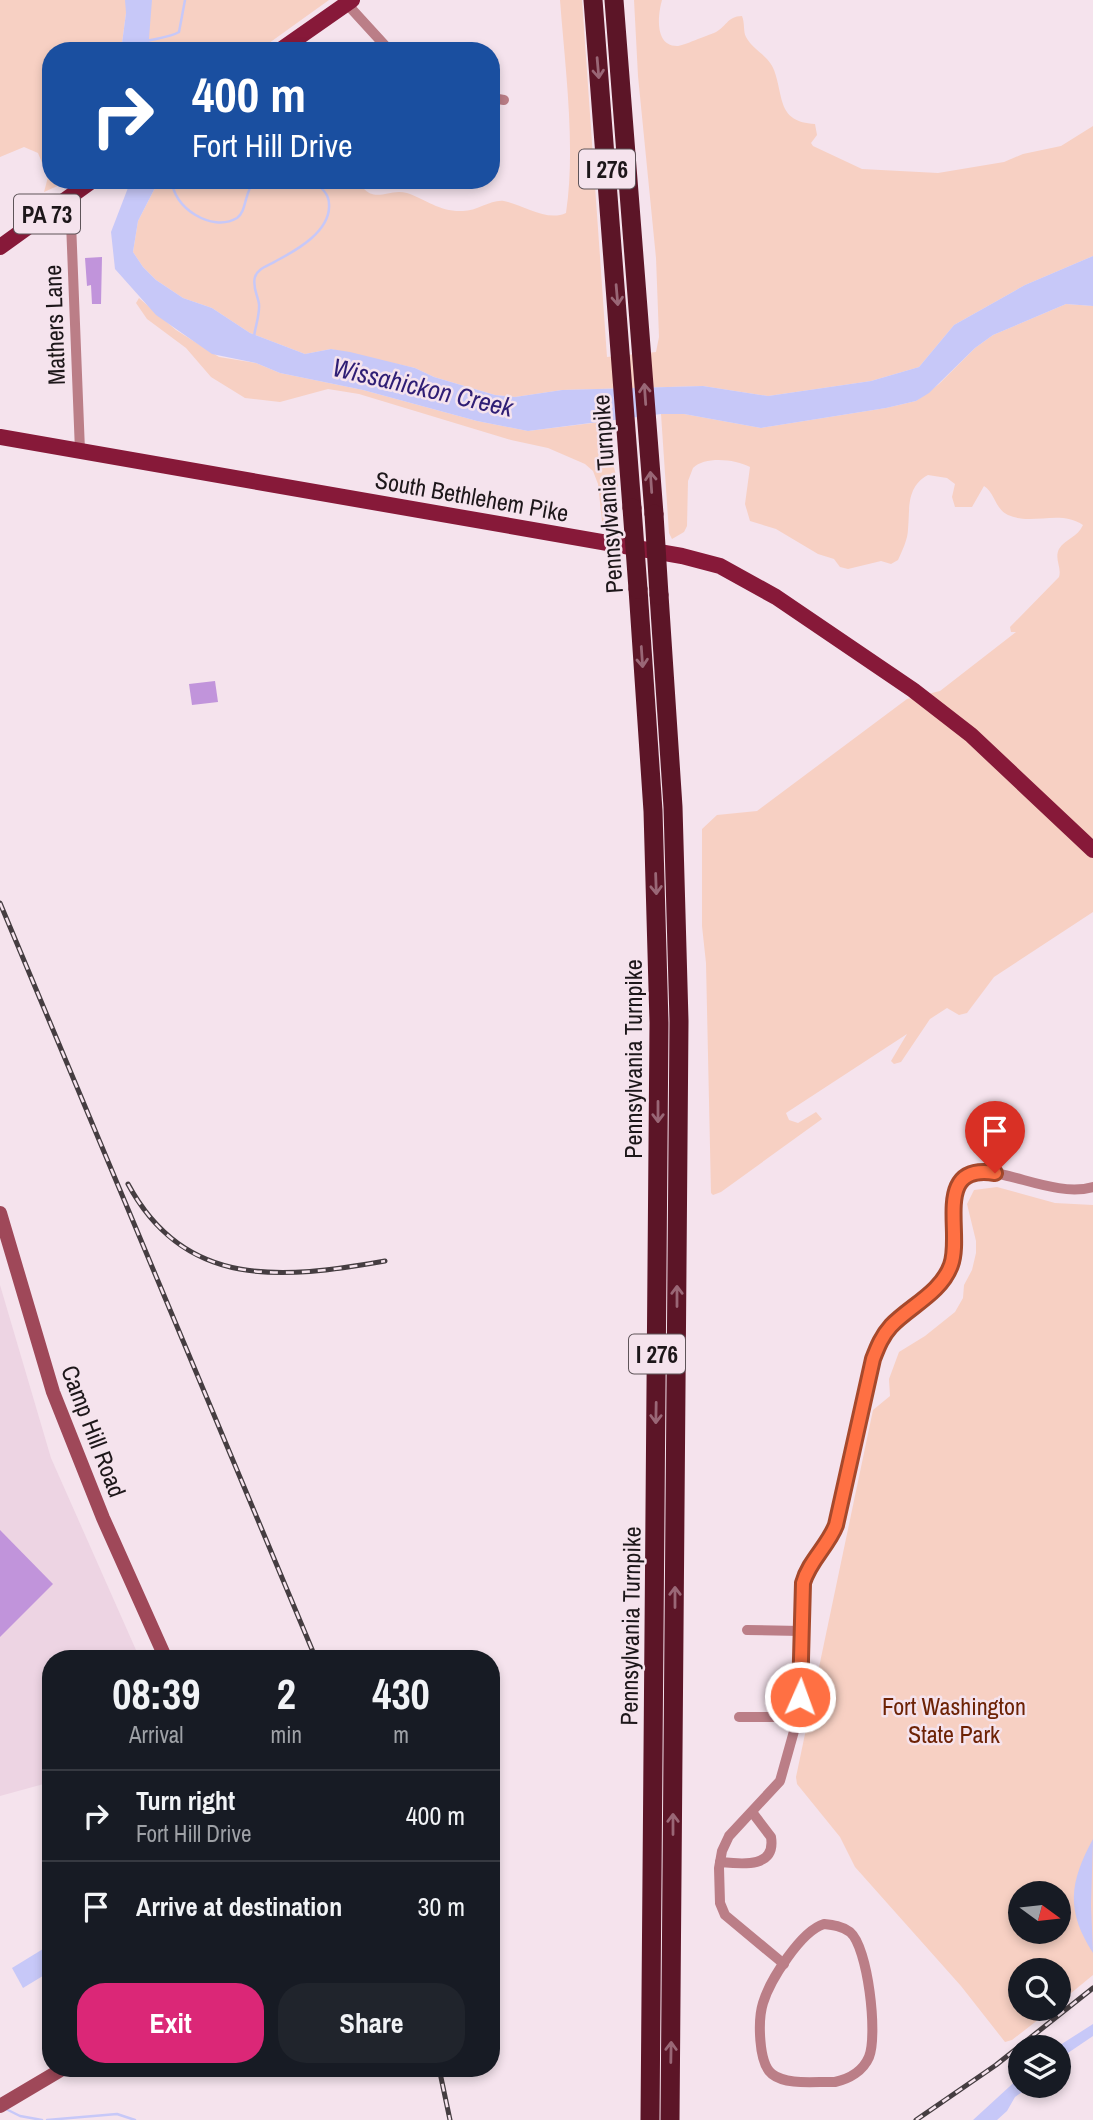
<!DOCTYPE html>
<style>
body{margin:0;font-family:"Archivo Narrow",sans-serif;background:#20242c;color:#f1f3f6;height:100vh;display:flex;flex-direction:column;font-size:26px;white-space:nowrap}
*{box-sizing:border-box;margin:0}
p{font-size:23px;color:#9ea1a6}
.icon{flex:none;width:38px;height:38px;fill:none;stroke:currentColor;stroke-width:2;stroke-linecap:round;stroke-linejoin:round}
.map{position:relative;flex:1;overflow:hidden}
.sheet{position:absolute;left:42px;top:1650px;width:458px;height:427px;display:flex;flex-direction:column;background:#171b24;border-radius:28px;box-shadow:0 4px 10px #0003}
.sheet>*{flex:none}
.banner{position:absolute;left:42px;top:42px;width:458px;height:147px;border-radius:28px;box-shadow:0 4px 10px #0003;background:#1a4fa0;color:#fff;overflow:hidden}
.needle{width:46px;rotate:105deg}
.fabs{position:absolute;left:1008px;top:1881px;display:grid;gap:14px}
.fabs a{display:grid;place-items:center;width:63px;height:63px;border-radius:50%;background:#171b24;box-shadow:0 4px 10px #0003;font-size:35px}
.pin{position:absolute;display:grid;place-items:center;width:60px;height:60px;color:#fff;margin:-72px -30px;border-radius:50% 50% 50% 0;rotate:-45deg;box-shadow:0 0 7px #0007}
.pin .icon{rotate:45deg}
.me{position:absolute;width:77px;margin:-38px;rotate:2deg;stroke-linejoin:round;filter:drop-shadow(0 0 5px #0008)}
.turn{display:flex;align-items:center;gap:24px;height:147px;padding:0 35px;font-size:32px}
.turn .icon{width:91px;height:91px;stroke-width:2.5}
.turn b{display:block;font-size:49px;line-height:60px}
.eta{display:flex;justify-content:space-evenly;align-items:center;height:119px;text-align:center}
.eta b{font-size:42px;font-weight:700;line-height:49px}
.button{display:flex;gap:14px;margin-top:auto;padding:14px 35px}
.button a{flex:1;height:80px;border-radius:28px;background:#db2777;color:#fff;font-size:28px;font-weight:700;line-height:80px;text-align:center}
.button a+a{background:#20242c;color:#f1f3f6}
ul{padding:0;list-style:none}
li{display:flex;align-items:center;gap:21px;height:91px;padding:0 35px;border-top:2px solid #363941}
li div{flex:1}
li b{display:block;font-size:26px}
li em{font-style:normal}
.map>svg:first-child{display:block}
.built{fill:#edd4e3}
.green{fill:#f7d0c3;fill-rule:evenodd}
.water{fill:#c7c8f8}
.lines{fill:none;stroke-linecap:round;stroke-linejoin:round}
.stream{stroke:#c7c8f8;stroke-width:2.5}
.building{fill:#c194db}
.street{stroke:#bb7e87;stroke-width:10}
.secondary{stroke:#9f4859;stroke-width:14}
.primary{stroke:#871939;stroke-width:16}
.highway{stroke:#5c1527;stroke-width:19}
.rail-casing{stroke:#453d41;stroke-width:5}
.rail{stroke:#f5e3ed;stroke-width:2.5;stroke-dasharray:8;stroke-linecap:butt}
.highway-bridge{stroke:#5c1527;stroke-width:19}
.oneway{stroke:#996776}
.route-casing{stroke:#a6492c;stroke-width:18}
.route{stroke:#ff7043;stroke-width:12}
.labels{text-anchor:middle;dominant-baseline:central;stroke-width:5;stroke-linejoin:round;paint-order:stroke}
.shield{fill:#f5e3ed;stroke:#5e5459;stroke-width:2}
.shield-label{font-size:23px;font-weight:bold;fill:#1d171a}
.street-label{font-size:24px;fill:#1d171a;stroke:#f5e3ed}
.park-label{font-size:24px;fill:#6d2205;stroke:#f5e3ed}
.water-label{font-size:26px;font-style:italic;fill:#2f1e75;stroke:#f5e3ed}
</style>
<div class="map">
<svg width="1093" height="2120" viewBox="0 0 1093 2120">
<rect width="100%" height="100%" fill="#f5e3ed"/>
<!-- built -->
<path class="built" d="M0 1285 51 1458 140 1659H51V1782L0 1796Z"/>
<!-- green -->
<g class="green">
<path d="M0 0H329L258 51H143L126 13 121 51H51V180H71L44 192 48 177 38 153 24 147 0 157Z"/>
<path d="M560 0H582L607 357 656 352 659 337 656 258 638 76 634 0H662C658 14 654 46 677 46 683 46 707 35 714 33 726 28 727 16 742 16 745 23 743 31 746 37 753 50 769 56 774 70 784 97 777 122 815 124L817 135 811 143 813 146 862 169 938 173 1004 162 1023 154 1061 146 1093 126V256L1025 285 954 325 919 367 871 381 768 396 703 386 562 390 515 397 495 395 434 377 415 368 331 349 305 354 250 333 212 308 183 298 156 280 143 267 133 252 138 221 159 180H362L363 188C377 203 389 188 407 193 428 200 439 212 463 211 477 211 492 199 504 201 523 205 547 222 566 213 576 147 565 67 560 0Z"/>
<path d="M139 298 176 330 219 357 256 363 280 373 363 390 477 421 528 431 609 421 613 463 618 484V524L608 526 602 521 598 484 593 471 585 464 548 448 511 440 359 394 328 389 280 402 245 398 211 377 186 348 147 319 136 303Z"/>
<path d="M1066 304 1093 306V912L994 977 967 1013 959 1015 947 1008 930 1019 901 1062 894 1064 891 1061 907 1034 786 1113 789 1120 798 1123 816 1112 822 1119 721 1192 713 1195 711 1193 706 963 702 926V829L717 815 757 811 907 699 940 691 1016 632H1011L1010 627 1059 577C1062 567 1054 559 1059 549 1065 539 1078 537 1083 525 1060 509 1032 526 1008 515 995 509 995 493 984 486L972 507H955L952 497 955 484 947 478 928 475C906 487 910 508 908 529 908 539 902 551 898 560L891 564 881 561 848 569 840 567 834 559 818 554 776 529 750 521 745 504 750 467C735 459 705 456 693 468L688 481 687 526 684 532 672 539 669 533 661 414H684L761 428 886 408 916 401 939 384 975 348 993 335Z"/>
<path d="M997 1187 1055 1203 1093 1205V1975L1059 2003V1970H1020V2009H1052L1012 2040 1005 2042 961 1986 855 1867 840 1837 797 1784 796 1777 873 1410 890 1396 889 1379 899 1352 925 1336 955 1312 963 1298 964 1285 972 1270 976 1253V1241L967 1204 974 1190ZM1020 1894H1059V1932H1020Z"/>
</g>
<!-- water -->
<g class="water">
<path d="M125 0H152L148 51H121L126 13Z"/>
<path d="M131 180H159L138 221 133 252 143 267 156 280 183 298 212 308 250 333 305 354 331 349 350 352 415 368 434 377 495 395 515 397 562 390 703 386 768 396 871 381 919 367 954 325 1025 285 1093 256V306L1066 304 993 335 975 348 929 393 916 401 886 408 761 428 684 414H661L528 431 477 421 363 390 280 373 256 363 212 354 156 315 115 269 111 232Z"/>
<path d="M1093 1839 1091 1905 1093 1953C1066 1911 1069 1883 1093 1839Z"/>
<path d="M43 1949 51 1962V1971L23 1988 12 1968Z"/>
<path d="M1093 2024V2036L1059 2059 1057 2047Z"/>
<path d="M1020 2077V2086H1031L1015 2097 1007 2111 997 2120H973Z"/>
</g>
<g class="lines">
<!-- stream -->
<g class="stream">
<path d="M144 42C155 38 169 38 179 32L185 0"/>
<path d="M172 180C172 207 212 233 237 218 247 211 244 192 255 180"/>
<path d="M254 337C255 327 260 315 259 304 258 296 252 287 255 277 258 268 268 266 276 261 297 250 331 231 329 204 329 193 319 185 309 180"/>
<path d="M6 2109 20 2116 42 2120"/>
<path d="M47 2120 117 2114 135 2120"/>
</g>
</g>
<!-- building -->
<g class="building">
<path d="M102 257 101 304H92L91 285 87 286 85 258Z"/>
<path d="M215 681 218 702 192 705 189 684Z"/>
<path d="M0 1530 53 1584 0 1637Z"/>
</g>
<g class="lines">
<!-- street -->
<g class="street">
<path d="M347 4 390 51"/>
<path d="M492 98 504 100"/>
<path d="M70 197 80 451"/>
<path d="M747 1630 801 1631"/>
<path d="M739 1717H797"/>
<path d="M720 1862C741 1864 776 1869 771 1837L752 1812"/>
<path d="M824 1924C833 1925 842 1926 850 1932 868 1947 878 2035 869 2057 863 2071 849 2079 835 2082 818 2081 787 2086 772 2074 758 2063 758 2019 763 2003 770 1980 801 1931 824 1924Z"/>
<path d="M784 1964 725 1915 720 1903 719 1868 722 1851 729 1836 780 1781 796 1724 801 1680 803 1583C809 1561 828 1546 836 1525L878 1346C895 1313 942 1299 952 1262 959 1236 938 1180 977 1172 986 1170 995 1173 1004 1175 1031 1181 1065 1195 1093 1187"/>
</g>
<!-- secondary -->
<g class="secondary">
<path d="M0 1213 53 1392 103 1518 166 1659"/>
<path d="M0 2106 64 2068"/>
</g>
<!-- primary -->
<g class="primary">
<path d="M279 51 352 0"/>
<path d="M0 247 93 180"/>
<path d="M0 437 682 556 720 566 776 597 913 690 971 735 1093 850"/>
</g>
<!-- highway -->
<g class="highway">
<path d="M593 0 632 508"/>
<path d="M614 0 654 514"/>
<path d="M638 589 653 811 659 1023 650 2120"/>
<path d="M659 595 673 807 679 1021 670 2120"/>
</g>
<!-- rail casing -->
<g class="rail-casing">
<g id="rail">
<path d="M0 903 316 1659"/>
<path d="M128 1184C185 1290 283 1279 385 1261"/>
<path d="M439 2068 450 2120"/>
<path d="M916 2120 996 2065 1093 1988"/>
</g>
</g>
<!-- rail -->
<use href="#rail" class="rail"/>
<!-- highway-bridge -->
<g class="highway-bridge">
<path d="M632 508 638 589"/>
<path d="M654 514 659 595"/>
</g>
</g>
<!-- one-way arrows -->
<defs><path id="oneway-shaft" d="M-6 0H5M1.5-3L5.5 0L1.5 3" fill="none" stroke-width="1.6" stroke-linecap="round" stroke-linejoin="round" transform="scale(1.75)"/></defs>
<g class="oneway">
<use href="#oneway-shaft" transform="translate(598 68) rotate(85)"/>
<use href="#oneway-shaft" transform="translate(617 295) rotate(85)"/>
<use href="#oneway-shaft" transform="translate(645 394) rotate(-94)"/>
<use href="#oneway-shaft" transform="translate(651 482) rotate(-94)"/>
<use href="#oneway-shaft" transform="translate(642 657) rotate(86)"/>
<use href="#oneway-shaft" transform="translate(656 884) rotate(88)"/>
<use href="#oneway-shaft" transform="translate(658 1112) rotate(90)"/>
<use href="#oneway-shaft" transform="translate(677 1296) rotate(-90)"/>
<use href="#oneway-shaft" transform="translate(656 1413) rotate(91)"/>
<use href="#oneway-shaft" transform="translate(675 1597) rotate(-90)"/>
<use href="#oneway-shaft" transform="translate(673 1824) rotate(-90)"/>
<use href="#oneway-shaft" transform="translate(671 2052) rotate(-89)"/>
</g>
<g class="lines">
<!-- route casing -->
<g class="route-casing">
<path id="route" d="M800 1697 803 1583C809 1561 828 1546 836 1525L873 1359C878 1346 882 1336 891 1326 910 1306 941 1293 951 1265 963 1233 932 1163 995 1173"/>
</g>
<!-- route -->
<use href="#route" class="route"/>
</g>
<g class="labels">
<!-- shield labels -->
<g class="shield">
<rect x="579" y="149.5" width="56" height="39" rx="5"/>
<rect x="14" y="194.5" width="66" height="39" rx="5"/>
<rect x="629" y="1334.5" width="56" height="39" rx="5"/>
</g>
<g class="shield-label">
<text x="607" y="169">I 276</text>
<text x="47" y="214">PA 73</text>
<text x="657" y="1354">I 276</text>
</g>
<!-- street labels -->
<g class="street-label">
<text transform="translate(54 325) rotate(-92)">Mathers Lane</text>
<text transform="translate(607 494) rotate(-94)">Pennsylvania Turnpike</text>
<text transform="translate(472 496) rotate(10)">South Bethlehem Pike</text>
<text transform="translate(633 1059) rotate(-90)">Pennsylvania Turnpike</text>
<text transform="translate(94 1431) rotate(69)">Camp Hill Road</text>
<text transform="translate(630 1626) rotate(-89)">Pennsylvania Turnpike</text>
</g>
<!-- park labels -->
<g class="park-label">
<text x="954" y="1706">Fort Washington<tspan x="954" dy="28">State Park</tspan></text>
</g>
<!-- water labels -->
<g class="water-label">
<text transform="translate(423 387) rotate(13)">Wissahickon Creek</text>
</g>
</g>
</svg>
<div class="fabs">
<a><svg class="needle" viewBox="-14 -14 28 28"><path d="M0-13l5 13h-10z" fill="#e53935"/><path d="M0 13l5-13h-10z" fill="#9ea1a6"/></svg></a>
<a><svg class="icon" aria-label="search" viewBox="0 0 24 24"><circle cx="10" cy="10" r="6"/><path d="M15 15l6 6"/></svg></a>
<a><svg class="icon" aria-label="layers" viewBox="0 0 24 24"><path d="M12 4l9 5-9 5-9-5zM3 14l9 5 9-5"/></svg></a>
</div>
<div class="pin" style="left:995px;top:1173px;background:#d93025"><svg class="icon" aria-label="arrive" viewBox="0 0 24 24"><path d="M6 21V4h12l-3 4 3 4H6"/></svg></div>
<svg class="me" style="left:800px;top:1697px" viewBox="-20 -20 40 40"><circle r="17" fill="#ff7043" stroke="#fff" stroke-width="3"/><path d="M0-11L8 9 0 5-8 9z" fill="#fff"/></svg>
<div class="banner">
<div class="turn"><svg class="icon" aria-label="right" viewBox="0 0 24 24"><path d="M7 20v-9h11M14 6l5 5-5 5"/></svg><div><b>400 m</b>Fort Hill Drive</div></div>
</div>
<section class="sheet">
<div class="eta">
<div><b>08:39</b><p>Arrival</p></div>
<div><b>2</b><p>min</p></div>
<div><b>430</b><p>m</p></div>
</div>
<ul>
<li><svg class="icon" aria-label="right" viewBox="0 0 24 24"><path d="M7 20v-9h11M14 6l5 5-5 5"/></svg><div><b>Turn right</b><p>Fort Hill Drive</p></div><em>400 m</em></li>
<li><svg class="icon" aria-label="arrive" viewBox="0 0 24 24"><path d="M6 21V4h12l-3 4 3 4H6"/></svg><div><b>Arrive at destination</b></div><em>30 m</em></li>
</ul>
<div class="button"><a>Exit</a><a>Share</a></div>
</section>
</div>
